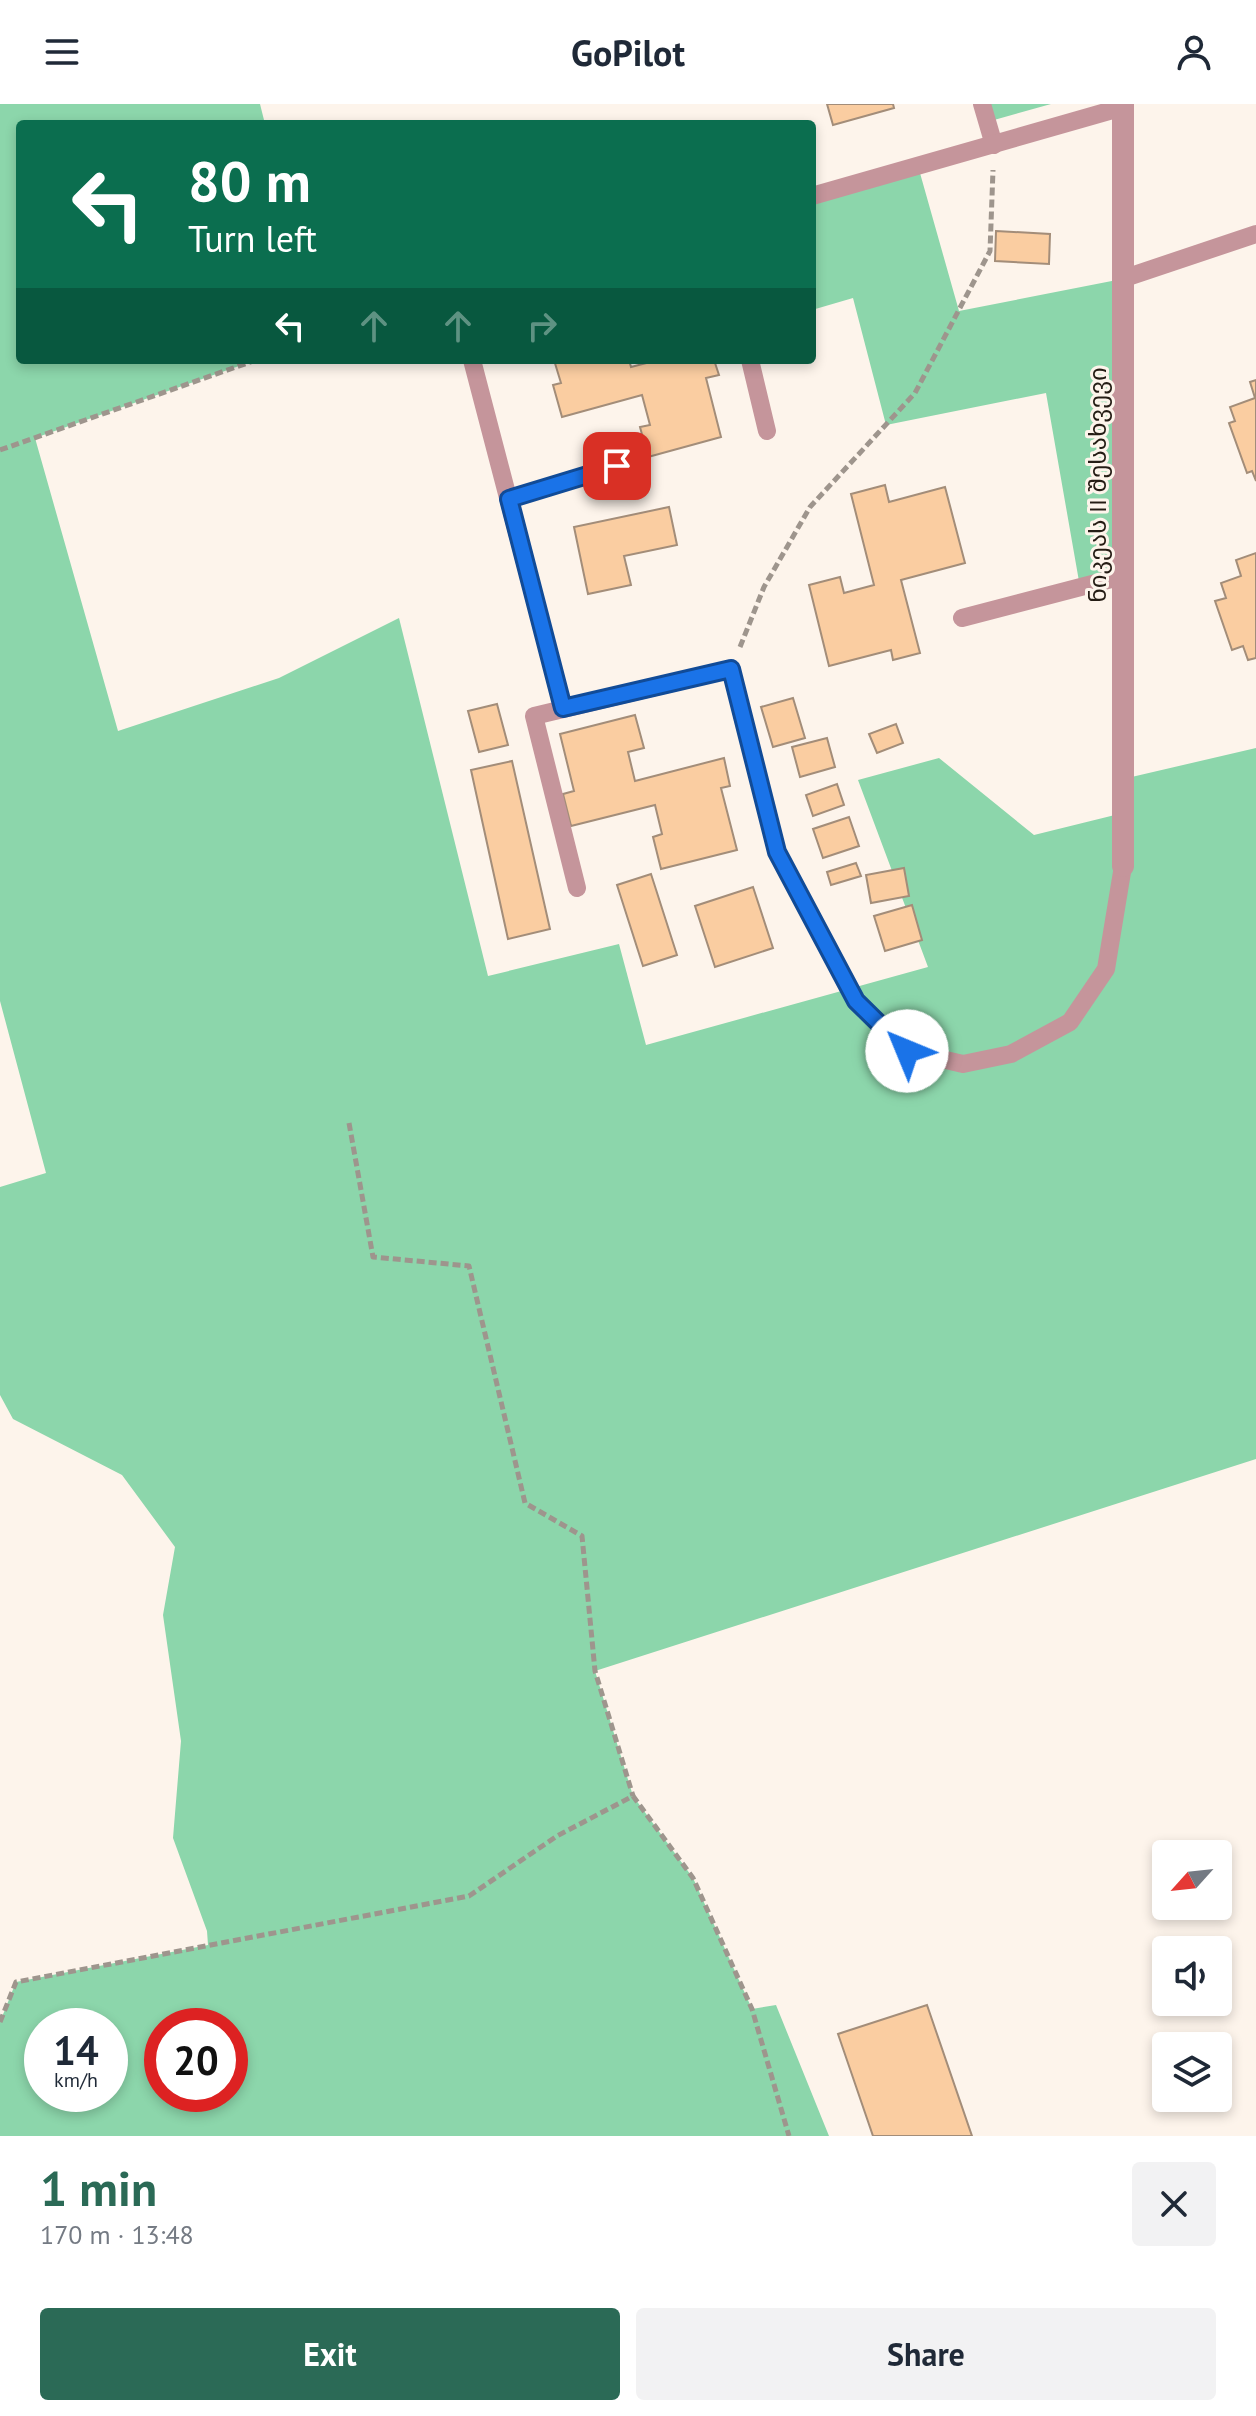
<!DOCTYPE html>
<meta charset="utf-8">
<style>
body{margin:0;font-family:"PT Sans","Noto Sans Georgian",sans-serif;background:#f2f2f3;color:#1f2937;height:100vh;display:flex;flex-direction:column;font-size:30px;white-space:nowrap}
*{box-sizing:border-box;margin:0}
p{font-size:26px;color:#747a83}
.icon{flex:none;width:44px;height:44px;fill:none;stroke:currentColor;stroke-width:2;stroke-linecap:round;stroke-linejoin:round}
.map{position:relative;height:2032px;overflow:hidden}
.drawer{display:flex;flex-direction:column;background:#fff;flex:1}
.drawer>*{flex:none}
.guide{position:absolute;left:16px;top:16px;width:800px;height:244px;border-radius:8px;box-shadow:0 4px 12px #0003;background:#0b6e4f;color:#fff;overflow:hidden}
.needle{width:52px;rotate:243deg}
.buttons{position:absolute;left:1152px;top:1736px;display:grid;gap:16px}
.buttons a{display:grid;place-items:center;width:80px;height:80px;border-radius:8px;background:#fff;box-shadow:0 4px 12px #0003;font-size:40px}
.speed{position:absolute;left:24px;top:1904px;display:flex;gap:16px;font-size:40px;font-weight:700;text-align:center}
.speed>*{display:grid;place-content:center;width:104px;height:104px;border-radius:50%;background:#fff;box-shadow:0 4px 12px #0003;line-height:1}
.speed small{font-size:20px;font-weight:400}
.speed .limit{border:12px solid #d22;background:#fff;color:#111}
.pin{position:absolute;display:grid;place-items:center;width:68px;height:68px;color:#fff;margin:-34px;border-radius:16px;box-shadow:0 4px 12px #0006}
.me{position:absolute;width:88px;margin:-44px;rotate:315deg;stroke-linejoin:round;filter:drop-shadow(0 0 6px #0008)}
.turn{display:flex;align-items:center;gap:28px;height:168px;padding:0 40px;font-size:36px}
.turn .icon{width:104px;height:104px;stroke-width:2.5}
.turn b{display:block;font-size:56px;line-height:68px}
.lanes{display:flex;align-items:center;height:76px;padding:0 40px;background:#0003;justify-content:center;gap:40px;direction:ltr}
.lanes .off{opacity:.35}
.round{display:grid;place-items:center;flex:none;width:84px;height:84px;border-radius:8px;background:#f2f2f3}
.summary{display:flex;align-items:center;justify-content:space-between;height:136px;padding:0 40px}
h1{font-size:48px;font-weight:700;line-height:60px;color:#2b6a56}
.primary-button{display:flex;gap:16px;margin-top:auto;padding:16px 40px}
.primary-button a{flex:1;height:92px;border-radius:8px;background:#2b6a56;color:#fff;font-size:32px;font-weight:700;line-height:92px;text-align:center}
.primary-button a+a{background:#f2f2f3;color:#1f2937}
header{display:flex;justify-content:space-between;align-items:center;height:104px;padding:0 40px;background:#fff;font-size:36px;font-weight:700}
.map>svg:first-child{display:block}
.green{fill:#8cd6ab;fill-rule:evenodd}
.building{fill:#facda1;stroke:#a38d79;stroke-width:2}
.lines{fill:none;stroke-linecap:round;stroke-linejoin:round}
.path{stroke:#9e958d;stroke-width:5;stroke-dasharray:8 4;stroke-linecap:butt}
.service{stroke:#c5959b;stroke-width:18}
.minor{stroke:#c5959b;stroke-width:22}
.route-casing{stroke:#114b97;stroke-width:20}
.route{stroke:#1a73e8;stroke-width:14}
.labels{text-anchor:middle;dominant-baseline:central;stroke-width:6;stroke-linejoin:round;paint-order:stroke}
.street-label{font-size:24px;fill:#241c14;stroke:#fdf4eb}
</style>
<header><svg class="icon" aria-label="menu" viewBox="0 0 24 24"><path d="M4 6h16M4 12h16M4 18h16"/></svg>GoPilot<svg class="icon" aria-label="person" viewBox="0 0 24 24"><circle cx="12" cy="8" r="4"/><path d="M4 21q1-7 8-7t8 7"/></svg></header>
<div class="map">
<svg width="1256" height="2032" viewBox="0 0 1256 2032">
<rect width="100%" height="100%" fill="#fdf4eb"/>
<!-- green -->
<g class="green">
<path d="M0 0H260L265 20H20V256H256L35 334 118 627 279 574 399 514 488 872 619 840 646 941 928 863 858 676 939 654 1034 731 1123 709V675L1256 644V1355L595 1567 633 1692 693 1774 752 1905 776 1901 829 2032H0V1918L16 1878 208 1841 207 1827 173 1734 181 1637 163 1511 175 1443 122 1371 13 1315 0 1291V1083L46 1069 0 897ZM42 1922H110V1990H42ZM162 1922H230V1990H162Z"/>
<path d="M989 0H1051L994 16Z"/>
<path d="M918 62 959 207 1122 175 1123 472 1080 483 1046 289 886 321 853 194 812 206V92Z"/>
</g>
<!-- building -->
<g class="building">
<path d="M827 0H893L894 4 833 21Z"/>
<path d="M996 127 1050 130 1049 160 995 157Z"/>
<path d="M554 256H629L631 263 658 256H714L719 271 706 274 721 333 648 353 640 323 650 321 642 291 562 313 553 281 561 279Z"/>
<path d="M1256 276V377L1252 367 1247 369 1229 319 1235 317 1230 303 1255 294 1250 278Z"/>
<path d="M885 381 889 398 945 383 965 459 901 476 920 549 893 556 891 546 829 562 809 481 840 473 844 489 874 481 851 390Z"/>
<path d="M669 403 677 441 624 452 631 481 588 490 574 423Z"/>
<path d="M1256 449V554L1248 556 1243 542 1232 546 1215 497 1226 494 1221 479 1241 472 1236 456Z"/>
<path d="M793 594 805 634 773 643 761 603Z"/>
<path d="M497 600 508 641 479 648 468 607Z"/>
<path d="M635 611 644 644 628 648 635 677 724 654 730 682 721 684 737 746 661 765 653 733 662 730 655 701 571 722 563 690 574 687 560 630Z"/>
<path d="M896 620 903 639 877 649 869 630Z"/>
<path d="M827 634 835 663 800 673 792 643Z"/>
<path d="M512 657 550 825 508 835 471 666Z"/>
<path d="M837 680 844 701 813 712 806 691Z"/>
<path d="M849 713 859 742 823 754 813 725Z"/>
<path d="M856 759 861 772 831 781 827 768Z"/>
<path d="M904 764 909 792 871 799 866 771Z"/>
<path d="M651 770 677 851 643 862 617 781Z"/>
<path d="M753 783 773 844 715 863 695 802Z"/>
<path d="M912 801 922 836 885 847 874 812Z"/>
<path d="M927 1901 972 2032H873L838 1930Z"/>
</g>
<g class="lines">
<!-- path -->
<g class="path">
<path d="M0 346 256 256"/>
<path d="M740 543 764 483 810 403 915 289 990 147 993 66"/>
<path d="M349 1019 373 1153 469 1162 525 1399 582 1432 595 1567 633 1692"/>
<path d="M0 1918 16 1878 469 1792 557 1732 633 1692 693 1774 752 1905 789 2032"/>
</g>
<!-- service -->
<g class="service">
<path d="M982 0 994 41"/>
<path d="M812 92 1123 3"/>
<path d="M1122 175 1256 130"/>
<path d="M472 256 563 604"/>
<path d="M750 256 767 327"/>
<path d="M509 395 617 362"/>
<path d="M962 514 1123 472"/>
<path d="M577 784 534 612 731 565 777 748 856 897 907 947 963 960 1011 950 1070 918 1106 865 1123 762"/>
</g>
<!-- minor -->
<path class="minor" d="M1123 0V762"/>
</g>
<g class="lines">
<!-- route casing -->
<g class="route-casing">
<path id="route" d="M617 362 509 395 563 604 731 565 777 748 856 897 907 947"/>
</g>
<!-- route -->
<use href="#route" class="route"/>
</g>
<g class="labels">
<!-- street labels -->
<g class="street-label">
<text transform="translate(1097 381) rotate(-90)">ნიკეას II შესახვევი</text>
</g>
</g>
</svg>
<div class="buttons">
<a><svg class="needle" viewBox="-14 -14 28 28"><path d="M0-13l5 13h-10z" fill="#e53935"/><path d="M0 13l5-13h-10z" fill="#747a83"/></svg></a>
<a><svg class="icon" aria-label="sound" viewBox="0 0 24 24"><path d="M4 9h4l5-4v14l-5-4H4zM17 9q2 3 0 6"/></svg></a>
<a><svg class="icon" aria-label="layers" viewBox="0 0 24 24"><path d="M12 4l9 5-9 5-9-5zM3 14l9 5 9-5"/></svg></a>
</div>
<div class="speed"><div>14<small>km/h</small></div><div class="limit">20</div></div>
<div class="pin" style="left:617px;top:362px;background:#d93025"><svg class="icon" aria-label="arrive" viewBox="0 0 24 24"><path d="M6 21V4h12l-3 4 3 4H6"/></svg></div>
<svg class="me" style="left:907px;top:947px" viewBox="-20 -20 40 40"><circle r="19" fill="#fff"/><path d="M0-13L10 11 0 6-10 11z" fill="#1a73e8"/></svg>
<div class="guide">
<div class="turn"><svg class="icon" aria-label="left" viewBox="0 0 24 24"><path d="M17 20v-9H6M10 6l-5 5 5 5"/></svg><div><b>80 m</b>Turn left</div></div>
<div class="lanes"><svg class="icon" aria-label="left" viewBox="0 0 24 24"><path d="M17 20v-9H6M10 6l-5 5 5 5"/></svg><svg class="icon off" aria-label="ahead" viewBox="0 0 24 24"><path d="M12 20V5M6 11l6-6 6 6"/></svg><svg class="icon off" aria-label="ahead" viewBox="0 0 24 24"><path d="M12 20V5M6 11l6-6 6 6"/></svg><svg class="icon off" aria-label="right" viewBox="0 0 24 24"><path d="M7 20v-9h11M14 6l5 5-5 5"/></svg></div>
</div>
</div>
<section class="drawer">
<div class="summary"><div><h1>1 min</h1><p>170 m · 13:48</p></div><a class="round"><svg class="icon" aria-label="close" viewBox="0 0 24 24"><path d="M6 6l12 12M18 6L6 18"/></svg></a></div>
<div class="primary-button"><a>Exit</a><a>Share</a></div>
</section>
